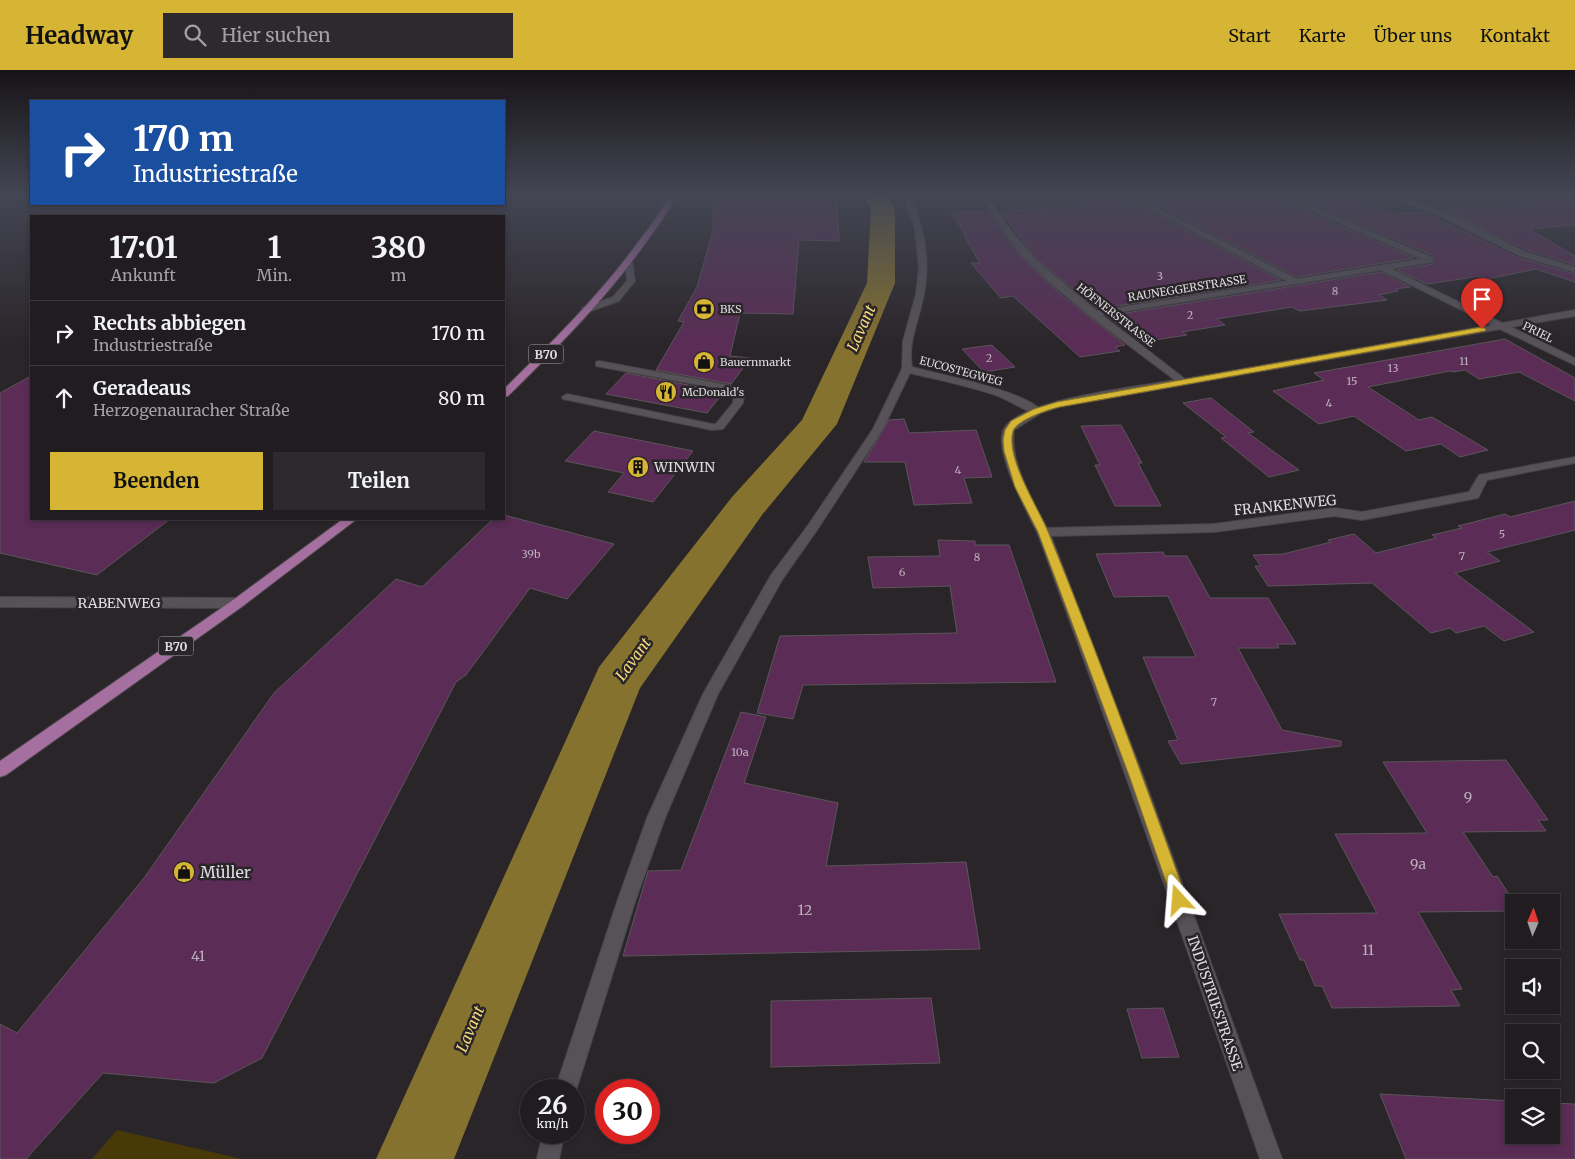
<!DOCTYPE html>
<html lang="de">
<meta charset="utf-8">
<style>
body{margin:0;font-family:Merriweather,serif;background:#2d292c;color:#f1f3f6;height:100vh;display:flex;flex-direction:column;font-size:19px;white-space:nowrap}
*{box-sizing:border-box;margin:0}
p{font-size:16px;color:#a2a1a4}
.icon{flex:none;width:28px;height:28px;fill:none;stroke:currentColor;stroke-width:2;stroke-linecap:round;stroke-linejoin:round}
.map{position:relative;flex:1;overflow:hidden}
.drawer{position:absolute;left:30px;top:145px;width:475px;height:305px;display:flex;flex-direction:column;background:#201c1f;border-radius:0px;box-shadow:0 2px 8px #0003,0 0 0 1px #3d3a3d}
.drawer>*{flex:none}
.banner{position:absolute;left:30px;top:30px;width:475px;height:105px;border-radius:0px;box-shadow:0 2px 8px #0003,0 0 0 1px #3d3a3d;background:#1a4fa0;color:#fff;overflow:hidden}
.needle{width:32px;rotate:2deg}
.buttons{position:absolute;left:1505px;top:824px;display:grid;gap:10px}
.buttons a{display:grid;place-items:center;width:55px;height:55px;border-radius:0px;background:#201c1f;box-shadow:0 2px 8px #0003,0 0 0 1px #3d3a3d;font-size:25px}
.speed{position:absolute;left:520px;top:1009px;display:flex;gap:10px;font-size:25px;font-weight:700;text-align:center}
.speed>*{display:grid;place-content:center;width:65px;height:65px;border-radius:50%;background:#201c1f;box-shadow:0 2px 8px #0003,0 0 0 1px #3d3a3d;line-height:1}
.speed small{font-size:12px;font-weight:400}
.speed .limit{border:8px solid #d22;background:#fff;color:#111}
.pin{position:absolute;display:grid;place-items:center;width:42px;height:42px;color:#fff;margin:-51px -21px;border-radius:50% 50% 50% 0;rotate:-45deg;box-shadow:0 0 5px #0007}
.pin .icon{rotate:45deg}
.me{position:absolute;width:55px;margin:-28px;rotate:341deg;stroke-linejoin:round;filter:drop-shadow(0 0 4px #0008)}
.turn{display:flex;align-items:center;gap:18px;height:105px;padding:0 20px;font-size:22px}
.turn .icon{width:65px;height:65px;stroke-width:2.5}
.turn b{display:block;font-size:35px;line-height:42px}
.eta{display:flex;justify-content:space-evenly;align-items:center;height:85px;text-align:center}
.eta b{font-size:30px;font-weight:700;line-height:35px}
.button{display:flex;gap:10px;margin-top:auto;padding:10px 20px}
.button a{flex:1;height:58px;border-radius:0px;background:#d6b534;color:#111;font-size:20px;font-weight:700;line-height:58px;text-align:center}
.button a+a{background:#2d292c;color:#f1f3f6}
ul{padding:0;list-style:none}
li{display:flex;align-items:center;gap:15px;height:65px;padding:0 20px;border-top:1px solid #3d3a3d}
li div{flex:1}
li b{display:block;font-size:19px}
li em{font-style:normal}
header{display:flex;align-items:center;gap:30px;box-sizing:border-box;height:70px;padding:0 25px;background:#d6b534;color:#111}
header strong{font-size:24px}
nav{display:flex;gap:28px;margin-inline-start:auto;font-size:18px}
.search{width:350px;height:45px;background:#2d292c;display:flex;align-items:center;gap:12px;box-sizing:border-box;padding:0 18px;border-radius:0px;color:#a2a1a4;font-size:19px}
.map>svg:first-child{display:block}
.green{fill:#473a08}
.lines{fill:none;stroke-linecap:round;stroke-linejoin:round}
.river{fill:#85722f;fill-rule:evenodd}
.building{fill:#5a2c56;stroke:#5b565a}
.service-casing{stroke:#474447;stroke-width:2}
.minor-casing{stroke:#474447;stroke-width:2}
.primary-casing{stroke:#474447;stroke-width:2}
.service{fill:#575257;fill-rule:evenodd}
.minor{fill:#575257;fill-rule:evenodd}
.primary{fill:#a56fa0;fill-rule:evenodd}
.route{fill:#d6b534;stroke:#8b7622}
.labels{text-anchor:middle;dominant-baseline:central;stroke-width:5;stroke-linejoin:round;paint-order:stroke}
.number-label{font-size:11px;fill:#bdb0bc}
.far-street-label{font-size:11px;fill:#dedcde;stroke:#2a2529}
.far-poi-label{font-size:11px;fill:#dedcde;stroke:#2a2529;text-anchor:start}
.shield{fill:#2a2529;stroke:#a8a5a8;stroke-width:1}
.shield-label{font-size:12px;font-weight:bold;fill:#dedcde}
.poi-label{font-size:14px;fill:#dedcde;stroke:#2a2529;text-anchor:start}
.street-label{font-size:14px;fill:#dedcde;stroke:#2a2529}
.near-number-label{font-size:14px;fill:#bdb0bc}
.water-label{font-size:15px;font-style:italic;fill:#f9dd7e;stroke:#2a2529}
.near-poi-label{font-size:16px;fill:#dedcde;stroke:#2a2529;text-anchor:start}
</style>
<header>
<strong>Headway</strong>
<div class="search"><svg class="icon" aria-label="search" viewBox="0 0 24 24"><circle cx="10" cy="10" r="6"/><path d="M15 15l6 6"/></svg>Hier suchen</div>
<nav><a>Start</a><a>Karte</a><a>Über uns</a><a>Kontakt</a></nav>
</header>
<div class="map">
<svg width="1575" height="1089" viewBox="0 0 1575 1089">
<rect width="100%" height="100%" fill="#2a2529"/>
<!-- green -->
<path class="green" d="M117 1060 242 1089H92Z"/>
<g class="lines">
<!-- river -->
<path class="river" d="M863 123H887L895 140V213L837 354 762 445 640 618 454 1089H376L599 597 732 427 802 350 867 213 871 140Z"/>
</g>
<!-- building -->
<g class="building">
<path d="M1150 123H1265L1414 188 1297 207 1137 125Z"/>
<path d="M1304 123H1337L1392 144 1423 142 1519 188 1575 204V212L1536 199 1488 209 1481 206 1427 214 1397 200 1433 194 1434 186 1291 125Z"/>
<path d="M723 125 837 128 839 171 799 170 793 244 740 243 730 286 751 288 731 314 656 300 684 252 678 251 697 217 714 157 712 134 715 126Z"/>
<path d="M1115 126 1119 129 1125 128 1281 210 1098 239 1037 189 1000 141 1037 140Z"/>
<path d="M1575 127V155L1529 159 1575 186V195L1527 180 1443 140Z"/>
<path d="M989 141 1008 171 1030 196 1064 227 1125 275 1115 277 1120 281 1080 287 1013 226 1001 228 971 193H980L964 166H966L951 142Z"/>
<path d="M1381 202 1410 217 1395 219 1398 221 1379 225 1387 230 1300 241 1292 237 1217 249 1225 255 1182 262 1187 265 1141 272 1107 246Z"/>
<path d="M1505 269 1575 308V331L1519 302 1479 309 1465 300 1453 302 1450 301 1368 317 1419 350 1432 347 1488 380 1460 387 1441 374 1406 381 1354 346 1319 354 1273 321 1324 310 1314 303Z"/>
<path d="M992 275 1015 297 984 302 962 279Z"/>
<path d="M626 303 724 322 707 343 606 324Z"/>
<path d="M31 306V449H170L97 505 0 483V323Z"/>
<path d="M1211 328 1254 362 1248 363 1299 400 1269 407 1221 368 1226 367 1183 333Z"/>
<path d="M904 349 909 363 976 360 992 407 964 408 972 433 914 435 905 392H864L889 350Z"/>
<path d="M1121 355 1142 393H1138L1161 436H1115L1095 395H1100L1081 356Z"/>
<path d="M594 361 693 381 653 432 608 422 624 403 565 391Z"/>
<path d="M1575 431V460L1487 482 1500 491 1455 503 1534 562 1504 571 1484 556 1456 563 1450 558 1431 563 1372 513 1268 516 1255 496H1261L1253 485 1283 484 1331 472 1328 470 1354 464 1376 483 1436 468 1432 465 1462 458 1458 456 1505 444 1510 447Z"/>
<path d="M504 445 614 474 567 529 530 518 466 605 456 612 262 988 214 1013 103 1003 26 1089H0V954L17 963 144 808 274 623 396 509 422 517 493 449H504Z"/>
<path d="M938 470 975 471V475H1009L1056 612 803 615 793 649 757 643 780 566 957 563 950 516 873 518 868 487 940 486Z"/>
<path d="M1163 482 1165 486H1187L1210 528H1268L1296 574H1277L1279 578H1238L1282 660 1341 671V676L1181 694 1168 671 1178 670 1143 587H1196L1168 526 1114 527 1096 484Z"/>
<path d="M741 642 766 647 744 713 838 733 826 796 966 792 980 879 623 886 648 801 681 800Z"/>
<path d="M1506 690 1548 750H1538L1546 761 1463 762 1493 807 1497 806 1514 832V841L1418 842 1462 919 1451 920 1460 936 1332 938 1322 916H1315L1304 890H1300L1279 844 1377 843 1335 764 1427 763 1383 692Z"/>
<path d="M931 928 940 993 771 997V931Z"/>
<path d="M1163 938 1179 987 1142 988 1127 939Z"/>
<path d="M1380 1024 1514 1031V1065H1551V1033L1575 1034V1089H1406Z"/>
</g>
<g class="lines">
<!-- service casing -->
<g class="service-casing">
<g id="service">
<path d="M903 123H909C925 158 932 195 922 233 917 255 908 274 912 297 941 305 1023 320 1042 341L1037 344C1024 341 1011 331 998 326 969 316 939 310 910 303L883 359 817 460 782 510 718 624 665 748 635 832 574 1027V1020H555L617 832 647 748 703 624 771 505 809 454 873 359 902 299 903 271 916 224 919 198 915 160Z"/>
<path d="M625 190 632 192 635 211 619 231 588 242H582V238L613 227 627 211Z"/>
<path d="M599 291 733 316 744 325 743 333 723 359 712 360 563 329 562 327 567 324 712 354H716L733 333 734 326 726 320 596 296V292Z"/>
<path d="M0 527 238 528 243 530 245 533 243 536 238 538 0 537Z"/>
<path d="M543 1062H565L559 1089H537Z"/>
</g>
</g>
<!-- minor casing -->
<g class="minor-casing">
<g id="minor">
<path d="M980 123H986L1006 154 1036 190 1097 241 1287 211 1120 123H1128L1297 209 1421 189 1272 123H1281L1433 188V192L1391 199 1502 253 1575 240V246L1511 257 1575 288V295L1500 259 1059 337 1041 343 1014 360C1009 391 1033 431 1047 458L1214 454 1334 438 1362 442 1469 422 1479 405 1575 387V393L1487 410 1478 428 1362 450 1334 446 1214 462 1051 466 1144 708 1282 1089H1260C1192 892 1123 696 1051 500 1046 487 1042 473 1036 460 1026 440 991 377 1005 357 1026 328 1138 317 1175 310 1126 273 1075 237 1031 195 1010 174 995 148 980 123ZM1381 200 1492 255 1185 309 1102 245Z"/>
<path d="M1382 123H1392L1447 143 1526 182 1575 197V202L1520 186 1441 147Z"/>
</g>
</g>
<!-- primary casing -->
<g class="primary-casing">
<g id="primary">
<path d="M671 123H677C669 142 656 158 644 175 605 230 556 279 508 326L504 327V319C552 272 600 225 639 171 651 156 662 141 671 123Z"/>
<path d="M343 449H357L243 536 6 705 0 707V691L233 530Z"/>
</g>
</g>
<!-- service -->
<use href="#service" class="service"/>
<!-- minor -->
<use href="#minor" class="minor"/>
<!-- primary -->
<use href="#primary" class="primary"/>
</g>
<!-- sky -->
<linearGradient id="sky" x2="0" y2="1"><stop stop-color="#171417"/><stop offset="0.45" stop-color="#444654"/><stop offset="1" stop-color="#444654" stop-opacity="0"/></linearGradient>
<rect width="1575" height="276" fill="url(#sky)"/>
<!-- route -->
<path class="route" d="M1482 257 1486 259 1485 261 1059 337C1047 340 1017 350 1013 361 1005 388 1039 439 1049 464 1098 585 1143 707 1187 830L1185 835 1179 837 1174 835 1130 708 1038 462 1015 417 1004 381 1003 370 1005 360 1011 351 1034 339 1057 332Z"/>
<!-- icons -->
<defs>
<g id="bank-disc" transform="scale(1.125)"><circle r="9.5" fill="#d6b534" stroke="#2a2529"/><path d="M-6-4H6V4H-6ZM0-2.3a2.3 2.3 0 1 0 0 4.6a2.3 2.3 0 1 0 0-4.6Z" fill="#111"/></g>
<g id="shop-disc" transform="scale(1.125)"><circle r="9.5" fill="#d6b534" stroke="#2a2529"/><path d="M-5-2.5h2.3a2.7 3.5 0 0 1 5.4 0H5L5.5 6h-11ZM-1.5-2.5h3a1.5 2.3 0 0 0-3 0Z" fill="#111"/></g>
<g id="restaurant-disc" transform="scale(1.125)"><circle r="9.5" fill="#d6b534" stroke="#2a2529"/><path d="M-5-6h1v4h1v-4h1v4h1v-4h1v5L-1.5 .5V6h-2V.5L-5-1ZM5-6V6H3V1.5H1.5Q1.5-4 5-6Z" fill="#111"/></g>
<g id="building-disc" transform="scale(1.125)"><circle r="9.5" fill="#d6b534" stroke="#2a2529"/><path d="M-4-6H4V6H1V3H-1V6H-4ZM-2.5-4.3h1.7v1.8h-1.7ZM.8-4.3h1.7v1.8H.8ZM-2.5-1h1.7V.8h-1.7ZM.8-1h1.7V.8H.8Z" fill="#111"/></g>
</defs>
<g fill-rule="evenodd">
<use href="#bank-disc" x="704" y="239"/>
<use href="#shop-disc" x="704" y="292"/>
<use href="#restaurant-disc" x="666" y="322"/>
<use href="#building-disc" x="638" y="397"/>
<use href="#shop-disc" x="184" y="802"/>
</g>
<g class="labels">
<!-- number labels -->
<g class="number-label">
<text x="1160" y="206">3</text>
<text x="1335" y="221">8</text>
<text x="1190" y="245">2</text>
<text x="989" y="288">2</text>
<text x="1464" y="291">11</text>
<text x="1393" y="298">13</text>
<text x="1352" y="311">15</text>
<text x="1329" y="333">4</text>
<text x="958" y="400">4</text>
<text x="1502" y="464">5</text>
<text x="531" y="484">39b</text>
<text x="1462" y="486">7</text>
<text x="977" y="487">8</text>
<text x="902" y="502">6</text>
<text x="1214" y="632">7</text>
<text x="740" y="682">10a</text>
</g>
<!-- far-street labels -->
<g class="far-street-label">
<text transform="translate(1187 218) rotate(-9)">RAUNEGGERSTRASSE</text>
<text transform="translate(1116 245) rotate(38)">HÖFNERSTRASSE</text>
<text transform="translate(1538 262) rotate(26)">PRIEL</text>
<text transform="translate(961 301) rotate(15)">EUCOSTEGWEG</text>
</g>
<!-- far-poi labels -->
<g class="far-poi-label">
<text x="720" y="239">BKS</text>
<text x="720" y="292">Bauernmarkt</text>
<text x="682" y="322">McDonald's</text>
</g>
<!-- shield labels -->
<g class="shield">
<rect x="528.5" y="274.5" width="35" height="19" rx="4"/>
<rect x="158.5" y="566.5" width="35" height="19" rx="4"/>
</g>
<g class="shield-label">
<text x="546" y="284">B70</text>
<text x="176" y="576">B70</text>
</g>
<!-- poi labels -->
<g class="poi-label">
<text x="654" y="397">WINWIN</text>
</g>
<!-- street labels -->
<g class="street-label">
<text transform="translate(1285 435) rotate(-6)">FRANKENWEG</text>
<text x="119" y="533">RABENWEG</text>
<text transform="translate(1215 933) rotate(71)">INDUSTRIESTRASSE</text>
</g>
<!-- near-number labels -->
<g class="near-number-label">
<text x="1468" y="727">9</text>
<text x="1418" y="794">9a</text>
<text x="805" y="840">12</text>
<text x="1368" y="880">11</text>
<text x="198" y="886">41</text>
</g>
<!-- water labels -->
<g class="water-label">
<text transform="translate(861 258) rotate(-66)">Lavant</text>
<text transform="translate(633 589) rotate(-54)">Lavant</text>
<text transform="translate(470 959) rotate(-67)">Lavant</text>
</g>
<!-- near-poi labels -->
<g class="near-poi-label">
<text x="200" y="802">Müller</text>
</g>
</g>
</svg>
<div class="buttons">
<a><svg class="needle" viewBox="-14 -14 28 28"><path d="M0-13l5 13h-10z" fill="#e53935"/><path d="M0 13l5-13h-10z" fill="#a2a1a4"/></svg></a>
<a><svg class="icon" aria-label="sound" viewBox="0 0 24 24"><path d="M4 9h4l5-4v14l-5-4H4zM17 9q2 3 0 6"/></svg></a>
<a><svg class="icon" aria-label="search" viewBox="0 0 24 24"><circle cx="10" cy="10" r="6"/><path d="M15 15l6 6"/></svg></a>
<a><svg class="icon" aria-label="layers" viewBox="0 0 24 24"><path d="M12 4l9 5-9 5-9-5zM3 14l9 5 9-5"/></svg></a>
</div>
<div class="speed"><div>26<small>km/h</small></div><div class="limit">30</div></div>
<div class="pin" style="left:1482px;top:259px;background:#d93025"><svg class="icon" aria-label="arrive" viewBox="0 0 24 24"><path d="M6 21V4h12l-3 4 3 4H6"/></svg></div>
<svg class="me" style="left:1179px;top:830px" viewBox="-20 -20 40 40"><path d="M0-17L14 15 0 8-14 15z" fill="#d6b534" stroke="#fff" stroke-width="4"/></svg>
<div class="banner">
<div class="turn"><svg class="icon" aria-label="right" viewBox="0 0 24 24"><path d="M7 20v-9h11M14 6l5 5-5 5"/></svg><div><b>170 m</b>Industriestraße</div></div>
</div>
<section class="drawer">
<div class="eta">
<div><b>17:01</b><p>Ankunft</p></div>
<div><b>1</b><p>Min.</p></div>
<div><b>380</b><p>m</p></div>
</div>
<ul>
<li><svg class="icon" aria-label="right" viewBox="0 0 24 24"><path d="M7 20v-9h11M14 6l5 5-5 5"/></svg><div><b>Rechts abbiegen</b><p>Industriestraße</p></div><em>170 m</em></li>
<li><svg class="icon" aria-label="ahead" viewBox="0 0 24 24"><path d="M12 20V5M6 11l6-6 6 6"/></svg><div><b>Geradeaus</b><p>Herzogenauracher Straße</p></div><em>80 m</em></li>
</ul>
<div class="button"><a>Beenden</a><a>Teilen</a></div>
</section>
</div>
